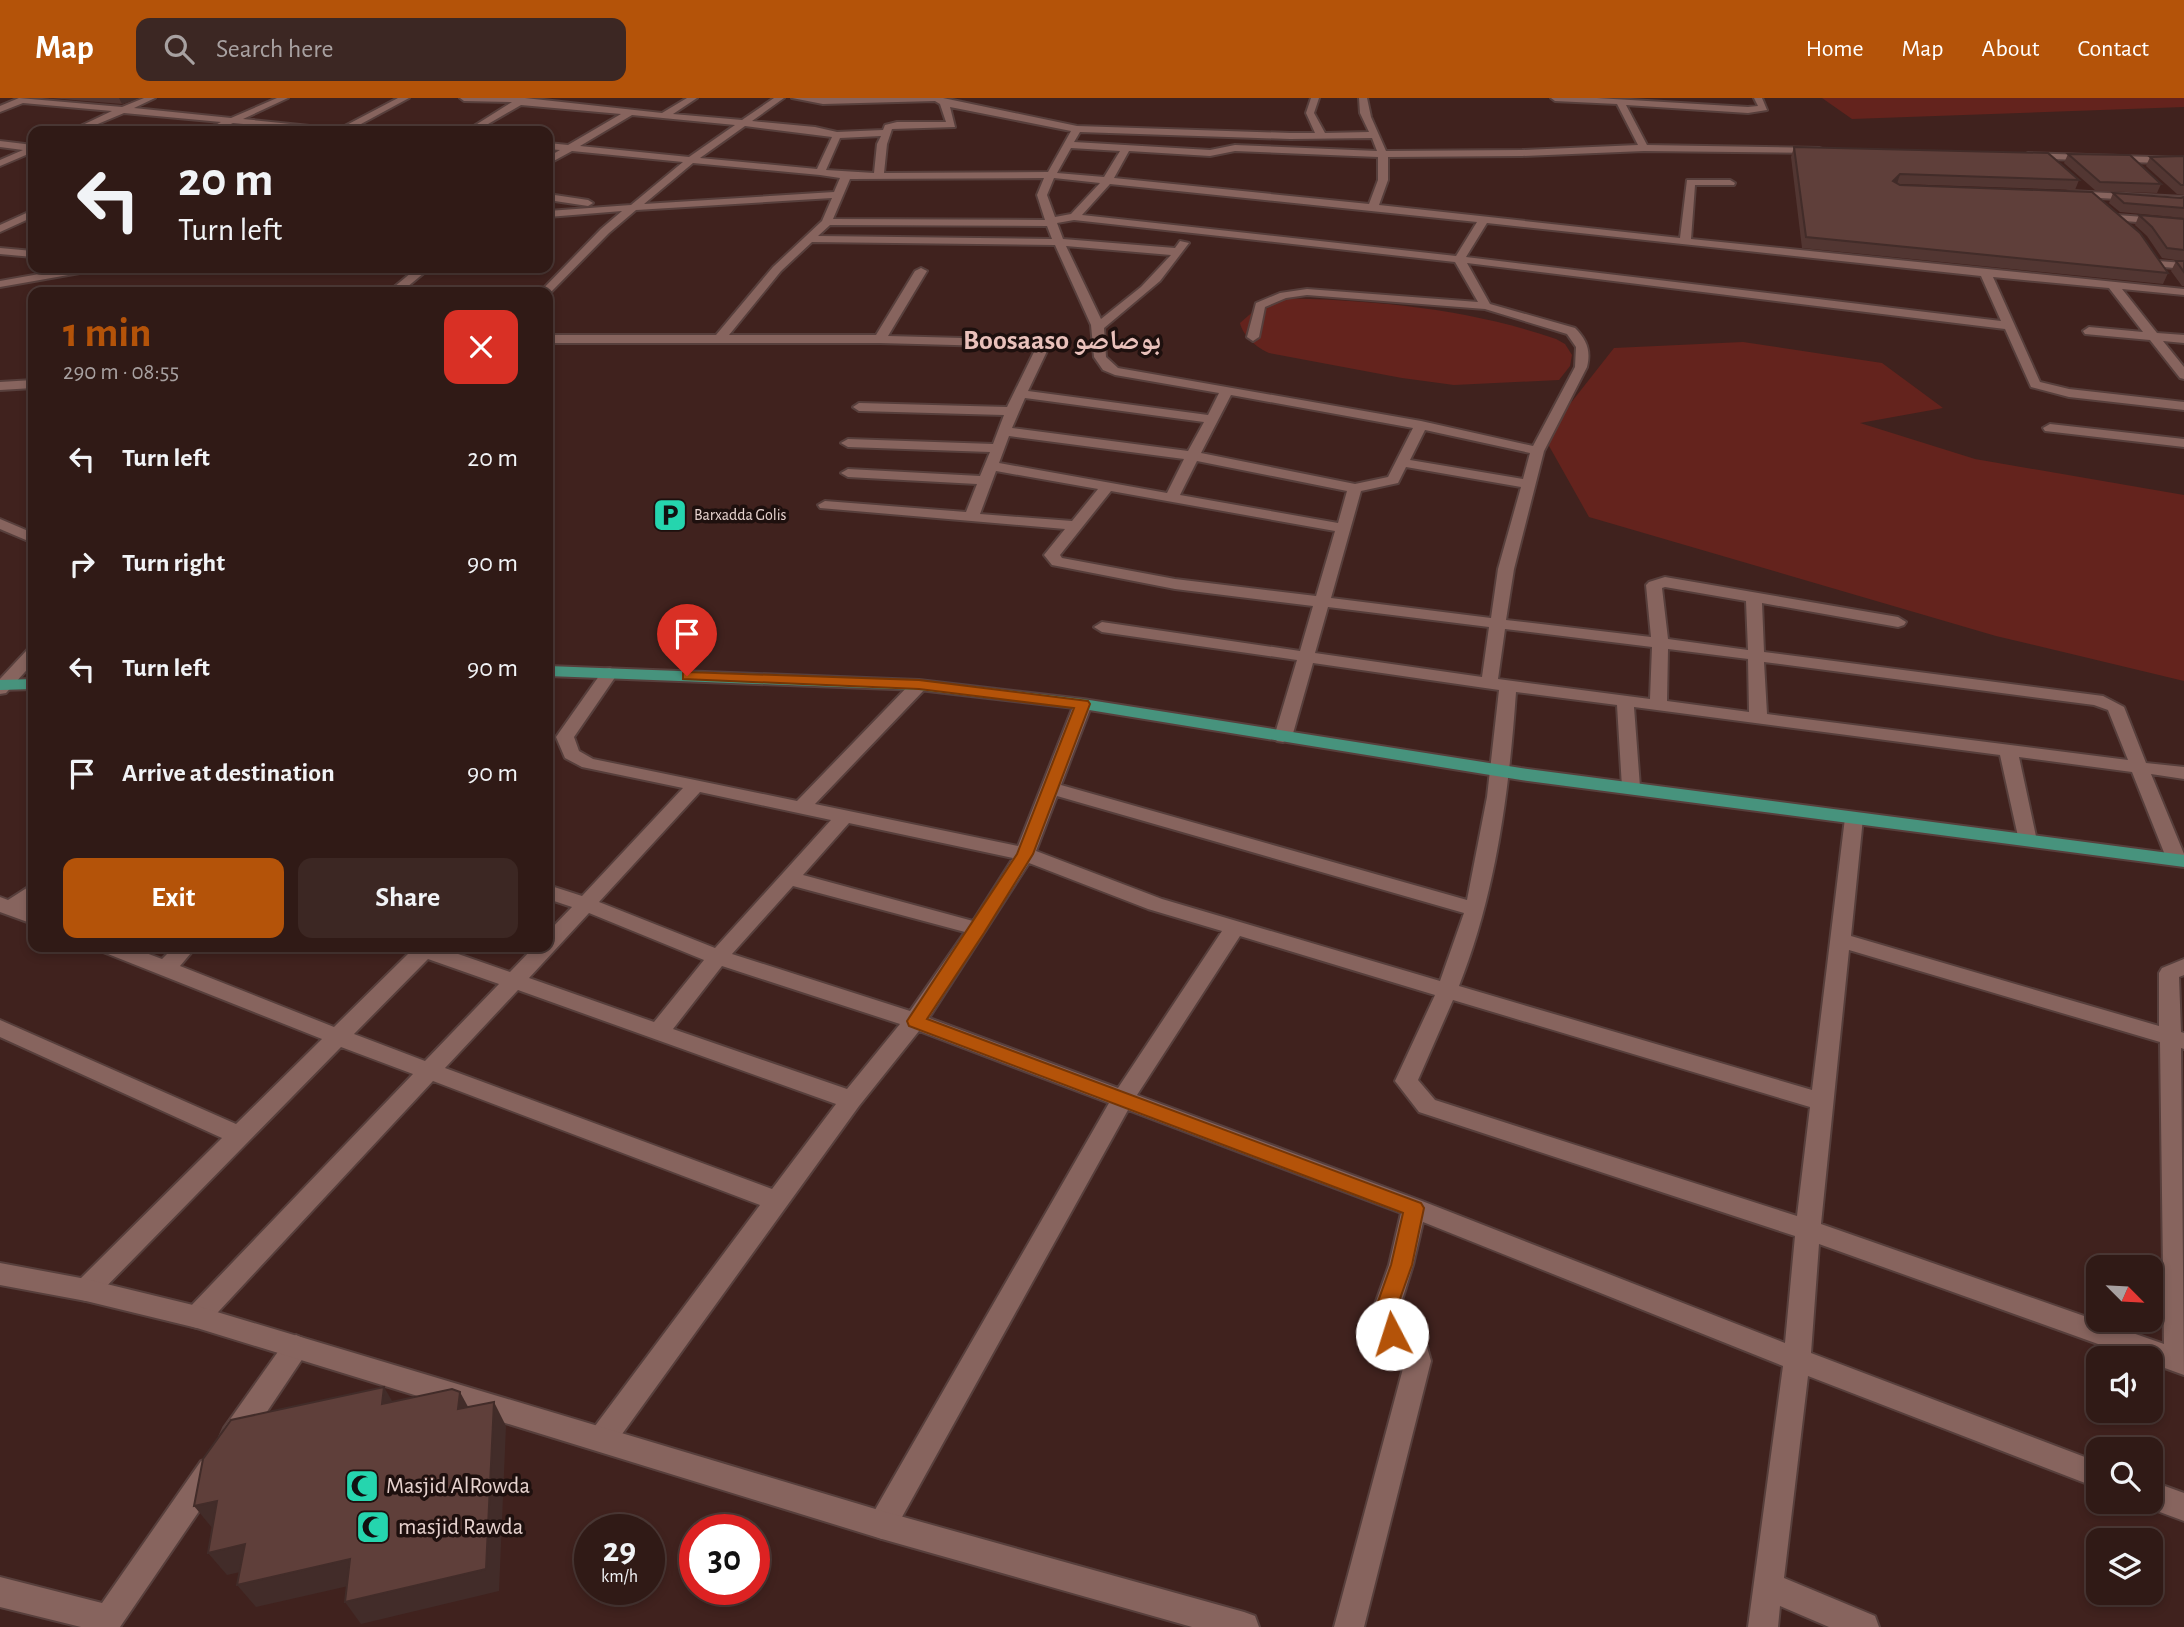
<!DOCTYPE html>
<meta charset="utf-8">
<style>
body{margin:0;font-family:"Alegreya Sans","Noto Naskh Arabic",sans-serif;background:#3c2723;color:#f1f3f6;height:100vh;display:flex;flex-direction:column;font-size:26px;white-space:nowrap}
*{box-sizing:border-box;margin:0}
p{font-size:23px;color:#a8a1a1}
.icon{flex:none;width:38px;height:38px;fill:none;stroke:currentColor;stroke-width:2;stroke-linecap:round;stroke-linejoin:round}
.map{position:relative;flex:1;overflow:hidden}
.panel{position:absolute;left:28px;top:189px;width:525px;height:665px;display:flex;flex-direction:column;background:#301a16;border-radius:14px;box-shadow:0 4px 10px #0003,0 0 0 2px #4b3835}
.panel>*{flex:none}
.top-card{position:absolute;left:28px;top:28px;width:525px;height:147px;border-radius:14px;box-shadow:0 4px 10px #0003,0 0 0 2px #4b3835;background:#301a16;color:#f1f3f6;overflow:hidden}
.needle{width:46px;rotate:114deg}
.controls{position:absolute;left:2086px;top:1157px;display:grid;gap:14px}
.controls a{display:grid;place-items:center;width:77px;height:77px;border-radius:14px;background:#301a16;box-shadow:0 4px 10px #0003,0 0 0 2px #4b3835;font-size:35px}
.speed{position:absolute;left:574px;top:1416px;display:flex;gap:14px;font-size:35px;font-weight:700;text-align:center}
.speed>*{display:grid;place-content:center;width:91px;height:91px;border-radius:50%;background:#301a16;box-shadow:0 4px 10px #0003,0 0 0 2px #4b3835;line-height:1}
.speed small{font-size:18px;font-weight:400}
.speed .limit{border:10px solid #d22;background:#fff;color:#111}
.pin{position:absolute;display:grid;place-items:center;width:60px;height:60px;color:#fff;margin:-72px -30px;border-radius:50% 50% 50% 0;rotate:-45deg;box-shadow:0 0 7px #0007}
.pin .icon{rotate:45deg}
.me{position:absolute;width:77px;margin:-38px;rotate:355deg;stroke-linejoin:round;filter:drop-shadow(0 0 5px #0008)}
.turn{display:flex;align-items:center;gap:24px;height:147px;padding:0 35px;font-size:32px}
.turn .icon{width:91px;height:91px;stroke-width:2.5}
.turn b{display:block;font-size:49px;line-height:60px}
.round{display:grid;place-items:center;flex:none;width:74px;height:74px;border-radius:14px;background:#3c2723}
.summary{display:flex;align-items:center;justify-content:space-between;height:119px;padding:0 35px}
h1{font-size:42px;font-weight:700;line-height:52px;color:#b45309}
.primary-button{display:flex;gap:14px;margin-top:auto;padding:14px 35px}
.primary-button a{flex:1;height:80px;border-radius:14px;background:#b45309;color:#fff;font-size:28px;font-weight:700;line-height:80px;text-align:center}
.primary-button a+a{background:#3c2723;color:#f1f3f6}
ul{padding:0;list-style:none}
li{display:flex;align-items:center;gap:21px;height:105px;padding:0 35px}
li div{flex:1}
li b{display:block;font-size:26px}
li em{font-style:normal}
header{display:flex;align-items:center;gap:42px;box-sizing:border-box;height:98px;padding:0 35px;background:#b45309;color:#fff}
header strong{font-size:33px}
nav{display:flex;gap:38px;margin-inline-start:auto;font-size:24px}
.search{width:490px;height:63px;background:#3c2723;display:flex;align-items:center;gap:18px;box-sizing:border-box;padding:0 24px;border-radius:14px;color:#a8a1a1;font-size:26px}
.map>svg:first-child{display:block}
.green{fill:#64231d}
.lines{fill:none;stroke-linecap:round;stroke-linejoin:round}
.minor-casing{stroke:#573f3c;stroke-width:4}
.tertiary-casing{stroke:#573f3c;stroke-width:4}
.primary-casing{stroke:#573f3c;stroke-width:4}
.minor{fill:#87645e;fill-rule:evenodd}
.tertiary{fill:#87645e;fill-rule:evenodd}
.primary{fill:#47937d;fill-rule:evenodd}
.wall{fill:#523632}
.shaded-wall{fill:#422c29}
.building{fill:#5f3f3a;stroke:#422c29;stroke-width:2}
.route{fill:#b45309;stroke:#753606;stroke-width:2}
.labels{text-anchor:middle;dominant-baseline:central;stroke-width:7;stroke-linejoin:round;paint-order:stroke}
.far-poi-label{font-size:16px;fill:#e7d3cf;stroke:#1e100e;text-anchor:start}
.near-poi-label{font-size:23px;fill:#e7d3cf;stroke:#1e100e;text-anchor:start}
.far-town-label{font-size:28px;font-weight:bold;fill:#e9c1bb;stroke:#1e100e}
</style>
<header>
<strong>Map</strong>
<div class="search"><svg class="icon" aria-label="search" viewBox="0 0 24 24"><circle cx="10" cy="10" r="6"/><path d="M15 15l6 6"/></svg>Search here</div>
<nav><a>Home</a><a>Map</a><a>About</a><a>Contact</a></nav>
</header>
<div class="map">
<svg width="2184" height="1529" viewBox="0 0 2184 1529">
<rect width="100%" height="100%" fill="#40221e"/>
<!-- green -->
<g class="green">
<path d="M1822 0H2184V9L1852 21Z"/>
<path d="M1279 200C1373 202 1466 210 1556 241L1565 246 1572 257 1570 268 1559 282 1454 287 1402 280 1269 255C1257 250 1243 238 1240 225L1264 204Z"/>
<path d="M1743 244 1882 265 1943 310 1860 325 1975 361 2184 397V583L1996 538 1589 419 1544 339 1614 250Z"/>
</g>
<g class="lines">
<!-- minor casing -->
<g class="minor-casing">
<g id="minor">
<path d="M19 0 122 9 144 0H155L134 10 231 20 277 0H288L243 21 339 31 398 0H409L348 33H312L233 25 215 33H204L221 24 124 15 81 33H70L112 13 23 5 0 14V8Z"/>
<path d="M460 0H525L662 15 687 0H697L673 16 742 22 774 0H784L752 23 815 29 837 34 883 32 885 27 897 24H946L940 6 935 3 823 6 792 0H943L1077 28 1290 35H1315L1306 15 1311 0H1319L1314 15 1325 35 1369 34 1360 15 1359 0H1367L1371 19 1386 53 1522 52 1638 47 1617 6 1555 3 1551 0H1597L1748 9 1758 8 1754 0H1762L1767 12 1748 15 1626 7 1647 47 1819 50 1822 51V55L1644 53 1522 58 1388 59V82L1379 107 1680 140 1687 82H1730L1735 85 1734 87H1695L1691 141 2184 191V197L2122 191 2157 235 2184 237V245L2163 243 2184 269V281L2180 280 2150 242 2085 236 2083 233 2089 229 2143 234 2109 190 1993 179 2040 284 2069 291 2184 304V312L2069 299 2031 289 2005 231 1467 165 1490 206 1575 230C1587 242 1591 253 1587 269L1544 353 1514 471 1506 522 1651 539 1646 487 1649 484 1665 479 1898 519 1906 524 1904 527 1898 529 1762 505 1764 554 2103 598 2124 609 2146 665 2184 669V681L2151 676 2184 756V766L2170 767 2167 762 2132 674 2019 659 2037 743 2035 747H2021L2019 743 2000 657 1634 609 1640 689 1631 695 1622 689 1617 607 1516 594C1509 694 1496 795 1459 888L1812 992 1845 720 1854 714 1863 720 1851 838 2159 928V875L2162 870 2184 861V877L2179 879 2181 934 2184 935V951L2181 950 2184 1277 2151 1265V1260H2137L1819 1146 1811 1255 2098 1364V1390L1808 1278 1784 1480 1875 1518 1879 1529H1829L1780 1508 1778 1529H1748L1783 1268 1423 1124 1413 1167 1399 1212 1403 1229 1425 1242 1431 1263 1364 1529H1334L1405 1263 1404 1257 1383 1244 1373 1212 1389 1167 1401 1115 1128 1012 892 1437 882 1441 872 1437 868 1427 872 1417 1109 1005 919 933 859 1008 612 1350 602 1354 592 1350 588 1341 592 1332 760 1107 433 983 206 1227 197 1230 188 1227 184 1219 188 1211 413 976 341 949 95 1200 86 1203 77 1200 73 1192 77 1184 222 1040 0 939V922L236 1026 322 941 103 854 100 849H130L162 861 174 849H196L180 868 334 929 410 854 407 849H438L510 874 534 849H548V834L572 809 548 801V787L582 798 683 690 582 669 565 660 556 639 604 571 610 570 618 575 574 639 579 653 593 661 797 703 913 583H925L927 587 925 591 815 706 1018 748 1074 606 1077 602H1089L1092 606 1061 687 1467 802 1487 699 1499 592 1313 565 1292 639 1283 644 1277 643 1274 639 1297 562 1102 534 1094 529 1102 524 1300 553 1313 508 1175 491 1052 467 1044 457 1065 431 820 410 818 407 825 403 966 414 977 386 848 379 841 375 848 371 980 378 990 354 848 349 841 345 848 341 993 346 1004 317 859 313 853 309 859 305 1007 309 1035 252 1027 249 880 245H548V237H716L773 169 822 123 832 100 636 112 609 135 548 197V194H540L601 131 622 113 548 119V113L631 107 683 64 572 53 548 66V59L560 52 548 51V45L568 47 621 16 521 7 476 33H466L512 4 464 3ZM950 9 1071 33 1048 74 884 75 887 46 892 31 955 29ZM632 17 735 27 689 59 580 48ZM745 28 832 39 817 71 700 60ZM1080 34 1290 41 1372 40 1377 53 1235 47 1210 52 1074 44ZM881 38 877 46 874 75 826 72 840 40ZM1071 50 1120 53 1104 79 1057 75ZM1129 53 1210 58 1235 53 1378 59V82L1369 106 1114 80ZM693 65 820 77 840 80 834 94 644 106ZM1044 80 1037 97 1045 122 833 121 850 81ZM1054 80 1100 85 1071 116 1055 119 1047 97ZM1110 86 1477 124 1456 158 1082 117ZM1074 122 1455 164 1478 204 1307 191 1280 195 1256 205 1247 239 1253 243 1259 239 1265 209 1286 200 1307 197 1485 211 1567 236 1576 249 1575 269 1533 348 1421 323 1118 270 1106 259 1104 230 1160 183 1189 145 1180 143 1175 150 1063 141 1057 125ZM1487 125 1981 178 2001 223 1466 159ZM830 127 1047 128 1052 141 818 138ZM812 144 1055 147 1091 227 1094 259 1103 272 1115 277 1219 295 1208 317 1028 293 1048 251 1033 242 888 238 927 173 921 170 915 173 876 237H729L781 173ZM1066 148 1171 157 1141 189 1101 221ZM1231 297 1413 330 1388 379 1355 386 1201 355ZM1025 300 1204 324 1188 353 1012 330ZM1425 332 1530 355 1523 381 1410 362ZM1009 338 1184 361 1167 395 999 365ZM1197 363 1347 393 1338 425 1180 397ZM1406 369 1521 389 1498 471 1491 520 1331 500 1361 393 1398 385ZM996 373 1098 391 1072 423 980 416ZM1111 393 1335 433 1316 498 1175 481 1062 460 1060 457ZM1665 489 1746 503 1748 552 1668 541 1662 490ZM1328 509 1489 529 1482 579 1315 555ZM1505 531 1652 549 1650 601 1498 581ZM1668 551 1748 561 1749 614 1667 603ZM1764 564 2094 607 2108 612 2128 662 1767 616ZM700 694 831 722 715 850 599 804ZM1057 698 1464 815 1440 883 1162 801 1036 753ZM849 725 1013 760 973 823 803 777ZM1029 765 1148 811 1222 833 1118 990 929 920ZM793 788 965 834 910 913 732 856ZM589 815 704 862 654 924 529 880ZM1240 838 1435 897 1395 983 1419 1014 1795 1138 1785 1245 1422 1103 1137 997ZM1849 852 2160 944 2164 1246 1821 1126ZM428 861 499 886 425 963 354 936ZM722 868 900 926 847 991 673 931ZM518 892 836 1006 772 1091 445 970ZM1453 902 1810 1009 1797 1118 1435 1002 1418 982Z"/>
<path d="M0 43 33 47V54L0 68V62L23 52 0 49Z"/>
<path d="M2028 55 2184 60V66L2025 60 2023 58Z"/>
<path d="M2070 93 2184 99V105L2066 98V94Z"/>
<path d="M548 96 588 102 593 105 588 108 548 102Z"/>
<path d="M33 112V119L0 134V127Z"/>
<path d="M2117 117 2184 122V128L2113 122V118Z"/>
<path d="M0 150 33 153V159L0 156Z"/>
<path d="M2158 163 2184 165V171L2154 168 2152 166Z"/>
<path d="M73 170H97L91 173 0 189V183Z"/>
<path d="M417 170H430L401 194H388Z"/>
<path d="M33 282V290L0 292V284Z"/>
<path d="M2050 326 2184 341V349L2045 333 2043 330Z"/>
<path d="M0 421 33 435V445L0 431Z"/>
<path d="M33 550V565L6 595 0 596V581L27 552Z"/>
<path d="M33 786V803L26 809 33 811V826L0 814V799L8 802Z"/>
<path d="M296 1237 305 1241 309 1249 305 1257 244 1348 234 1352 224 1348 220 1339 224 1330 287 1241Z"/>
<path d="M211 1359 221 1363 225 1372 221 1381 120 1529H81L0 1509V1479L102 1505 201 1363Z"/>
<path d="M2151 1383 2184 1395V1423L2141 1407 2140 1404H2151Z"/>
</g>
</g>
<!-- tertiary casing -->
<g class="tertiary-casing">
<path id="tertiary" d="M0 1165 86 1181 197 1208 882 1413 1244 1514 1255 1518 1259 1529H1192L882 1441 197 1230 86 1203 0 1187Z"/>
</g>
<!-- primary casing -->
<g class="primary-casing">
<g id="primary">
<path d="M548 568 919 582 1083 601 1521 670 2184 757V769L1521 682 1083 611 919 592 548 578Z"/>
<path d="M33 581V591L0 592V582Z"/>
</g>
</g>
<!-- minor -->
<use href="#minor" class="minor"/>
<!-- tertiary -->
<use href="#tertiary" class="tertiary"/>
<!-- primary -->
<use href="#primary" class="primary"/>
</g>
<!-- wall -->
<g class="wall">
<path d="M49 0H139L122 6Z"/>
<path d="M1794 49 2079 82 2075 92 1899 86 2168 175 2163 186 1802 150 1791 59Z"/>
<path d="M2068 56 2161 86 2157 95 2096 93 2064 65Z"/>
<path d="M2184 58V97L2177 96 2146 68 2150 59Z"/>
<path d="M2113 95 2181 100 2184 99V120L2120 114 2109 105Z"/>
<path d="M2139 117 2184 121V188H2182L2171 173 2176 163H2182L2162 160 2147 138 2135 127Z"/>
</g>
<!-- shaded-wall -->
<g class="shaded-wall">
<path d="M119 0H139L122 6Z"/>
<path d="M1900 76 1897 86 1893 83Z"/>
<path d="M384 1289 398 1313 382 1306Z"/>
<path d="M460 1294 473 1318 458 1311Z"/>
<path d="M494 1304 506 1328 499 1493 361 1526 345 1504Z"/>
<path d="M217 1403 213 1431 194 1408Z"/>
<path d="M245 1446 263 1469 227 1477 208 1455Z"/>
<path d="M350 1461 366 1484 256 1509 237 1487Z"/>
</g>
<!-- building -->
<g class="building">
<path d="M1794 49 2048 55 2079 82 1900 76 1893 83 1900 87 2092 94 2140 135 2168 175 1806 139Z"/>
<path d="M2068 56 2130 57 2161 86 2100 84Z"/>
<path d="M2184 58V87H2181L2150 59Z"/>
<path d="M2113 95 2181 100 2184 99V110L2124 105Z"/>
<path d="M2139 117 2184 121V152L2167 150 2152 129Z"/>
<path d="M2176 163H2184V174Z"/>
<path d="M384 1289 382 1306 452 1291 460 1294 458 1311 494 1304 486 1471 345 1504 350 1461 237 1487 245 1446 208 1455 217 1403 194 1408 203 1361 231 1322Z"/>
</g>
<!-- route -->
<path class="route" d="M687 574 919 582 1088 603 1090 606 1033 756 984 835 927 921 1421 1105 1424 1110 1412 1167 1396 1212 1403 1236 1400 1243 1392 1245 1385 1243 1375 1212 1391 1167 1403 1115 909 928 907 923 1017 756 1074 610 919 591 683 581V575Z"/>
<!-- icons -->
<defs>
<g id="parking-square" transform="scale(1.75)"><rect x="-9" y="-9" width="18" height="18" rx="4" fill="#25d5ae" stroke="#1e100e"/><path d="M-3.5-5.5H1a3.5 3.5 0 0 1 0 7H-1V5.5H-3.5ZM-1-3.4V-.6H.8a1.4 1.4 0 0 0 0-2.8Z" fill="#111"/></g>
<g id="mosque-square" transform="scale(1.75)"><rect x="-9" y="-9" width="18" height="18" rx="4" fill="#25d5ae" stroke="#1e100e"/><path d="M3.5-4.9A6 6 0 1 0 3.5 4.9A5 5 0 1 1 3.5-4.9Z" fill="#111"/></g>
</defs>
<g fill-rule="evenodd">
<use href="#parking-square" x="670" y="417"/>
<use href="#mosque-square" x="362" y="1388"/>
<use href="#mosque-square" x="373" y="1429"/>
</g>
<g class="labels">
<!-- far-poi labels -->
<g class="far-poi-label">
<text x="694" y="417">Barxadda Golis</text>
</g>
<!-- near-poi labels -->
<g class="near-poi-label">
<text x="386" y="1388">Masjid AlRowda</text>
<text x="398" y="1429">masjid Rawda</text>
</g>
<!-- far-town labels -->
<g class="far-town-label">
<text x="1062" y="243">Boosaaso بوصاصو</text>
</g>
</g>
</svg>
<div class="controls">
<a><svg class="needle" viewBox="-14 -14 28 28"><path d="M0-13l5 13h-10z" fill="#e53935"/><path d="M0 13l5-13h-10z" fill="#a8a1a1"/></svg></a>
<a><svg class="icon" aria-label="sound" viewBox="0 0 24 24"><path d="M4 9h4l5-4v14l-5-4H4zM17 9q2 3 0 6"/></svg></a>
<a><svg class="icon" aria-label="search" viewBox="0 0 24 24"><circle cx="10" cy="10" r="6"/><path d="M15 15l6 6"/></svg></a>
<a><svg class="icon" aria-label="layers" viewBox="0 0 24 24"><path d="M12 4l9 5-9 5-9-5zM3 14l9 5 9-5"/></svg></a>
</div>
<div class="speed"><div>29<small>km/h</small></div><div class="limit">30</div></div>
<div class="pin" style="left:687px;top:578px;background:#d93025"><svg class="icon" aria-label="arrive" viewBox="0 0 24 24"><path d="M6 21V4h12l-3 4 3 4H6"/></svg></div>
<svg class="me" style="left:1392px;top:1236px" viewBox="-20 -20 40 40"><circle r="19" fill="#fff"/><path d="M0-13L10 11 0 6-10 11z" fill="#b45309"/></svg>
<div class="top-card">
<div class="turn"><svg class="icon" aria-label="left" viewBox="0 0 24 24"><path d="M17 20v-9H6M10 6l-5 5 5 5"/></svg><div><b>20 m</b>Turn left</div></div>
</div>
<section class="panel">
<div class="summary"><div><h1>1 min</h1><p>290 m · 08:55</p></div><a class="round" style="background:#d93025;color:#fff"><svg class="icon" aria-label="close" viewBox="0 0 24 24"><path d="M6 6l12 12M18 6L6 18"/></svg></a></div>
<ul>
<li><svg class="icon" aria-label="left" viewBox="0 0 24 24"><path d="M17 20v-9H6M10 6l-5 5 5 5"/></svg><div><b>Turn left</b></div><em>20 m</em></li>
<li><svg class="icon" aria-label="right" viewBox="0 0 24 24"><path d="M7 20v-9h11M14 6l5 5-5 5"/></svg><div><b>Turn right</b></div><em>90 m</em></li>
<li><svg class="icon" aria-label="left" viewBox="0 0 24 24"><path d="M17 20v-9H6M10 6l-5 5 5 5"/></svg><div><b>Turn left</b></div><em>90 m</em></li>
<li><svg class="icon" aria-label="arrive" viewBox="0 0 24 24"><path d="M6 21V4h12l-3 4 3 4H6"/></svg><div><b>Arrive at destination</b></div><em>90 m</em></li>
</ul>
<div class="primary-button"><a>Exit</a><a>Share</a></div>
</section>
</div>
